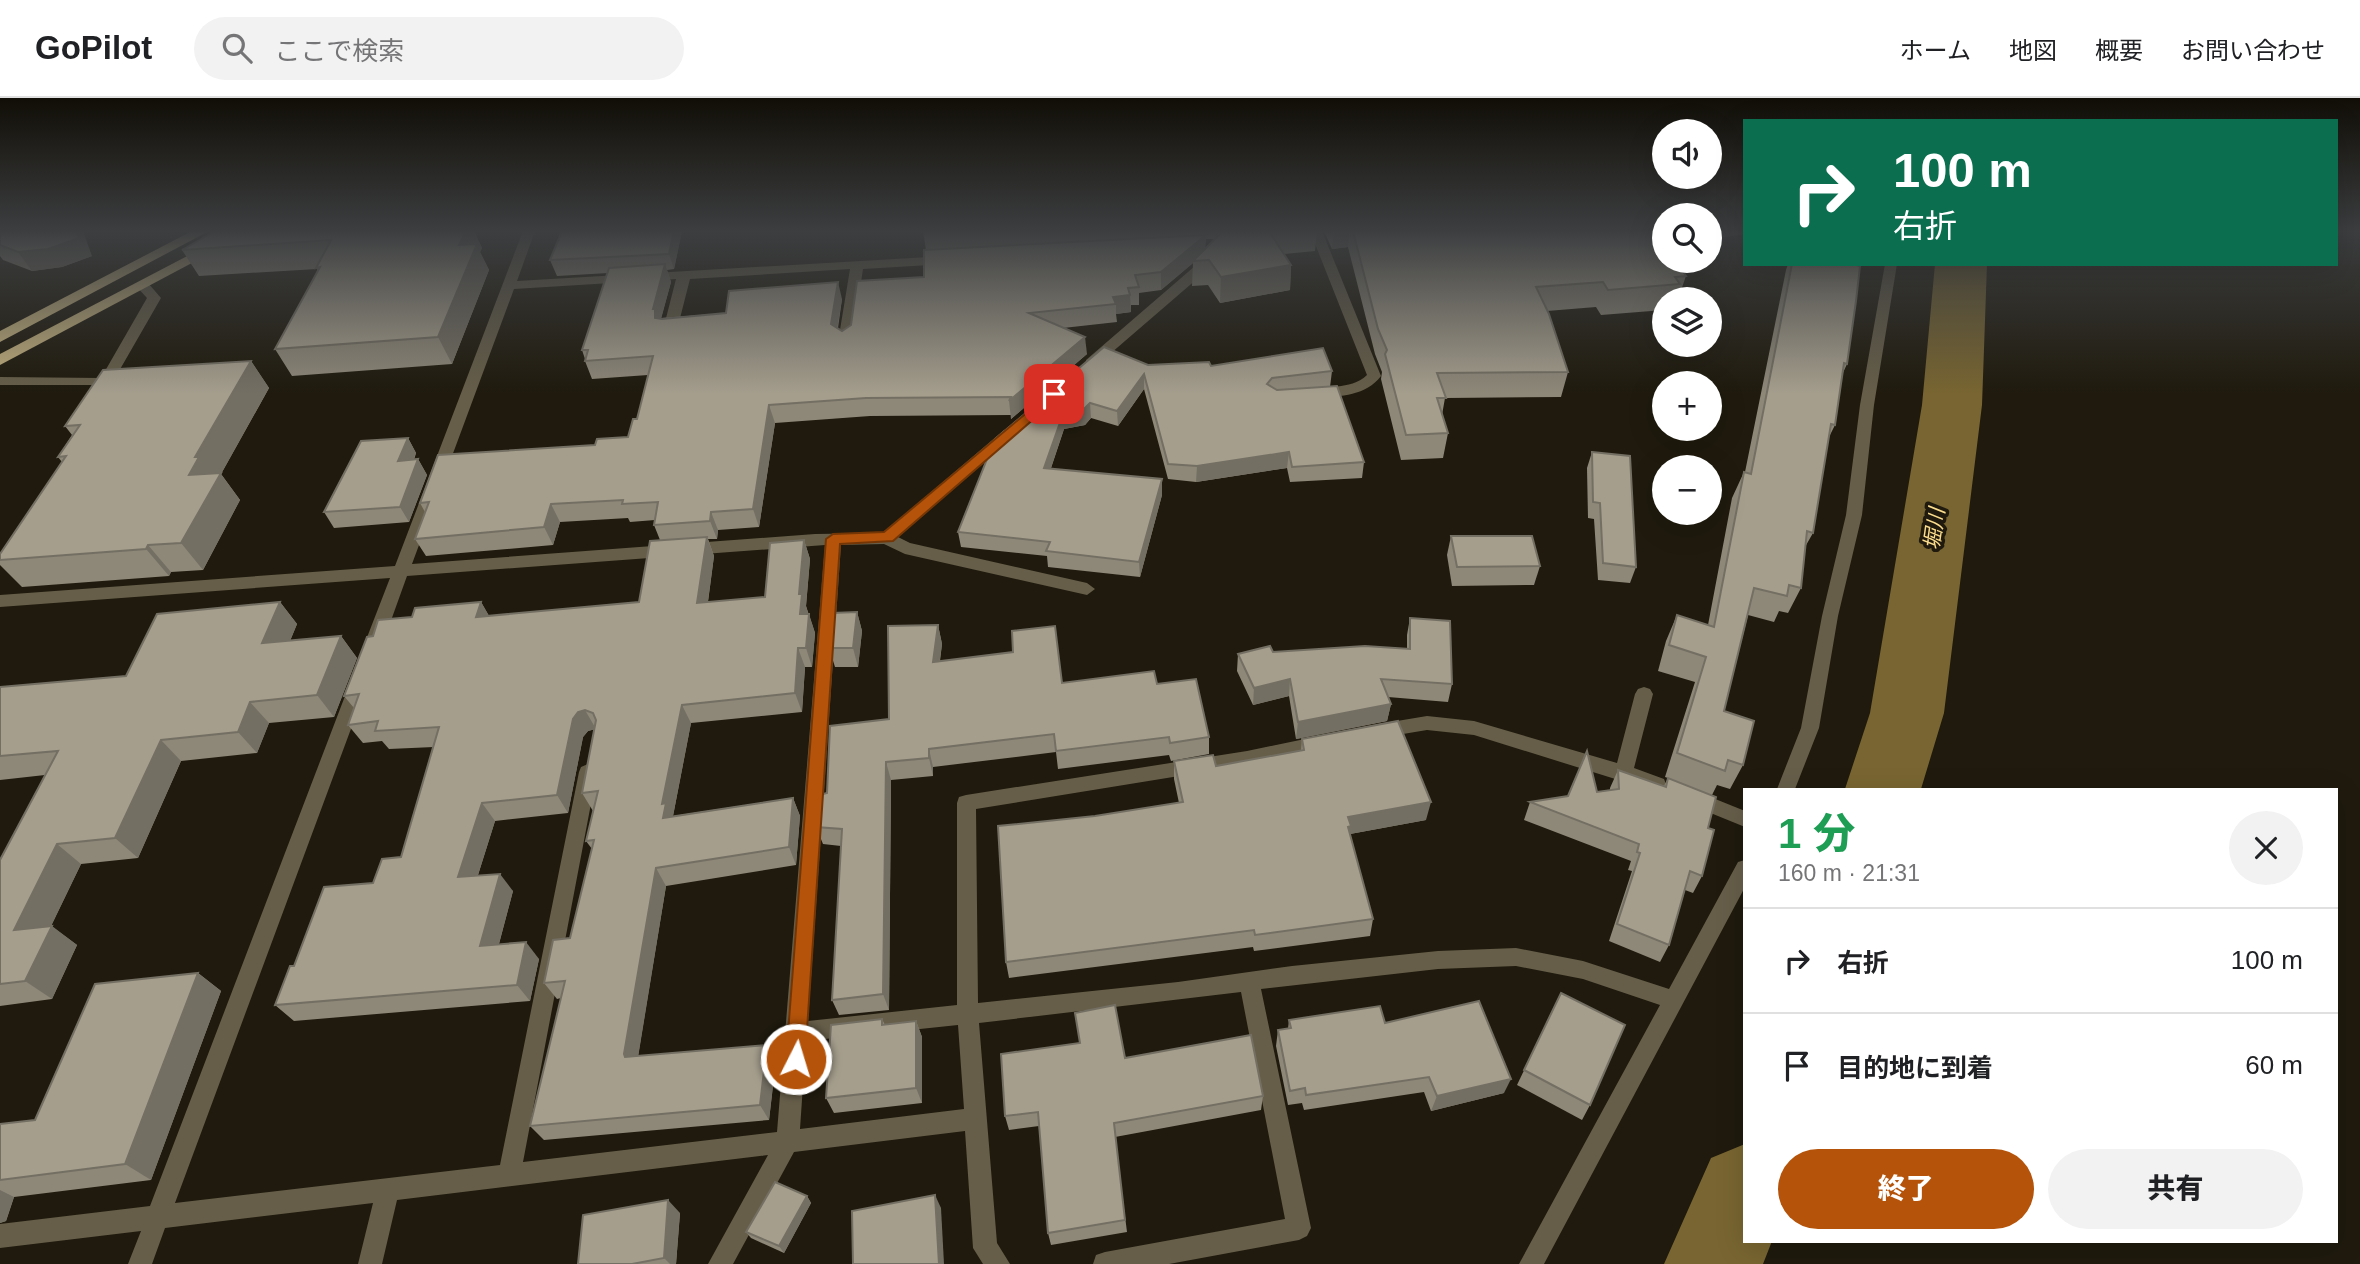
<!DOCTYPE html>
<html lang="ja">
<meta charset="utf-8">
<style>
body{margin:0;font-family:Arial,"Noto Sans JP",sans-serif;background:#f2f2f2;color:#202124;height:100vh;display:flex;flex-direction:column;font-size:26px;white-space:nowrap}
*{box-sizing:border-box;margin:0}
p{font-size:23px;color:#757577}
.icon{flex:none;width:38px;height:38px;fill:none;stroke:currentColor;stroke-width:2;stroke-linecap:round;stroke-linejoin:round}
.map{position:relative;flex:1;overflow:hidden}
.sheet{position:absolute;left:1743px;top:690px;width:595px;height:455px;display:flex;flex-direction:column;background:#fff;border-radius:0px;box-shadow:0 7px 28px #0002}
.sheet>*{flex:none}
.top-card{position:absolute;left:1743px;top:21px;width:595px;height:147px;border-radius:0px;box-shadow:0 7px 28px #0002;background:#0b6e4f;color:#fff;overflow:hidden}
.fabs{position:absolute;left:1652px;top:21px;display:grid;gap:14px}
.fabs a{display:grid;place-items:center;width:70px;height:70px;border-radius:50%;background:#fff;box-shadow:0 7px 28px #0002;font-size:35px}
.pin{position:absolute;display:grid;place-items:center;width:60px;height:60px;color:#fff;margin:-30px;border-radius:14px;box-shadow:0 4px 10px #0006}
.me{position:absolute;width:77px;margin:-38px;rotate:5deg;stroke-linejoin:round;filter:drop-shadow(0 0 5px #0008)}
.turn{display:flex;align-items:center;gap:24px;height:147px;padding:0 35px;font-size:32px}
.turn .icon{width:91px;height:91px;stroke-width:2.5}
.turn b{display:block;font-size:49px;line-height:60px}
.round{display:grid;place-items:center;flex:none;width:74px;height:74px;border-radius:37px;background:#f2f2f2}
.overview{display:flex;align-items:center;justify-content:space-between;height:119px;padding:0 35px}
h1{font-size:42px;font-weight:800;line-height:52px;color:#1e9e55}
.button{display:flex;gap:14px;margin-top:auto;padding:14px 35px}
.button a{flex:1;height:80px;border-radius:42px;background:#b45309;color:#fff;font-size:28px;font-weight:800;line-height:80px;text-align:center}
.button a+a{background:#f2f2f2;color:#202124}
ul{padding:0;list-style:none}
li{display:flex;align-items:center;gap:21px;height:105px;padding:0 35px;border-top:2px solid #e0e0e0}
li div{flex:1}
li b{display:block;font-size:26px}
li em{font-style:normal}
header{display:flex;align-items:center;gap:42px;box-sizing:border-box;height:98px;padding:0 35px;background:#fff;border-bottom:2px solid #e0e0e0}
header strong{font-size:33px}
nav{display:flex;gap:38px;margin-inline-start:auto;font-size:24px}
.search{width:490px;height:63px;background:#f2f2f2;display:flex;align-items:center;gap:18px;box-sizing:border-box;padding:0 24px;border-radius:38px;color:#757577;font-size:26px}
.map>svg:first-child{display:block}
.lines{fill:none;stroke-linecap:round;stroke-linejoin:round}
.river{fill:#786531;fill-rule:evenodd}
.minor{fill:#665e49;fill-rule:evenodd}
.trunk{fill:#c2b07e;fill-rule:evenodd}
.wall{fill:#8e8879;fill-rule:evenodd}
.shaded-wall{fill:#746f63}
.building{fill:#a59e8d;stroke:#746f63;stroke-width:2}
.route{fill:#b45309;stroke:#753606;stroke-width:2}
.labels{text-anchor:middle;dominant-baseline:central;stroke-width:7;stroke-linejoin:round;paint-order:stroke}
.water-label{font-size:21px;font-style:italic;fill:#fbdc8c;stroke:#1f1a0d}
</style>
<header>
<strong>GoPilot</strong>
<div class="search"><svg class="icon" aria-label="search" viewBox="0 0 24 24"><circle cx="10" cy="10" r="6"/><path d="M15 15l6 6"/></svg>ここで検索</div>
<nav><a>ホーム</a><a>地図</a><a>概要</a><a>お問い合わせ</a></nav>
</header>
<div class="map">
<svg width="2360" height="1166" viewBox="0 0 2360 1166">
<rect width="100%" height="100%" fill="#1f1a0d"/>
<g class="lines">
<!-- river -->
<g class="river">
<path d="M1935 166H1987L1982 307 1944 615 1921 691H1845L1870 615 1922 307Z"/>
<path d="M1745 1046V1143H1772L1763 1166H1664L1711 1060Z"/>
</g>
<!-- minor -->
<g class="minor">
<path d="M523 133H535L517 183 946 158 952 162 946 166 863 171 852 244 845 248 838 244 850 171 690 181 677 232 670 236 663 232 676 181 514 191 412 466 815 436 883 435 1004 332 1009 330 1016 335 1014 338 898 439 910 445 1087 485 1095 491 1087 497 905 456 884 446 841 447 808 923 957 907V705L959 699 966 697 1247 653 1324 637 1330 639 1333 644 1330 649 1324 651 1247 667 976 711 978 905 1178 884 1292 868 1438 853 1516 850 1583 863 1669 891 1738 764 1745 762V789L1544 1166H1519L1660 907 1583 881 1516 868 1438 871 1261 891 1311 1130 1307 1138 1299 1142 1169 1166H1093L1096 1157 1105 1154 1285 1121 1241 894 979 925 997 1145 1010 1166H983L973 1150 965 1033 794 1054 733 1166H708L768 1057 397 1102 382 1166H358L373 1105 165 1130 152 1166H128L141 1133 0 1150V1126L150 1108 350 585 353 580H365L368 585 175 1105 500 1067 579 674 581 669 588 666 595 669 597 674 523 1064 777 1034 825 447 407 478 384 542 381 546H369L366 542 390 480 0 509V497L395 468ZM958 927 964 1011 800 1031 806 943Z"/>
<path d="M1230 133H1243L1205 174 1096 268H1086V262L1195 168Z"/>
<path d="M1310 133H1322L1381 278C1366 298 1341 298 1318 300L1311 296C1325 284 1349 294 1367 277Z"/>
<path d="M1885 166H1897L1874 307 1862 417 1838 518 1819 630 1795 691H1777L1801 630 1822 518 1846 417 1860 307Z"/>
<path d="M143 184 148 185 161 200 111 287H0V279L101 280 147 200 136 188Z"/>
<path d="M1644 589 1650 591 1653 596 1634 670 1664 681 1666 686 1664 691 1657 694 1474 637 1427 632 1379 640 1373 638 1370 633 1373 628 1379 626 1427 618 1474 623 1617 665 1635 596 1638 591Z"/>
<path d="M1693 692 1745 713V729L1686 705 1684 700 1686 695Z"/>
</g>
<!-- trunk -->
<g class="trunk">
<path d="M192 133H209L0 244V233Z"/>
<path d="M235 133H252L0 267V256Z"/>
</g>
</g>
<!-- wall -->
<g class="wall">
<path d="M0 133 92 158 62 169 32 173 3 162 0 158Z"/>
<path d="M215 133H474L482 150 480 154 489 172 452 266 292 278 275 251 318 173 317 171 199 178 182 152Z"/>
<path d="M562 133H682L674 171 667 172 671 184 661 220 726 215 842 201 838 230 842 233 924 179 926 152 923 133H1317L1315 153 1284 156 1291 167 1290 192 1220 205 1208 187 1192 188 1193 165 1161 192 1139 195V207H1131V214L1116 216 1117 224 1063 230 1087 256 1011 321V317L870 318 775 325 759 429 718 432 717 441H708L714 458 708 504 765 499 804 442 810 461 806 508 815 535 812 569H805L802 614 691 625 673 718 793 700 800 718 796 767 666 788 638 958 776 962 769 1022 544 1042 530 1028 561 900 557 901 544 885 570 840 592 751 586 743 593 713 582 695 595 631 588 633 583 639 568 715 495 723 478 777 513 793 499 846 539 861 530 903 294 923 275 907 294 868 373 785 401 759 434 649 389 651 382 643 363 645 348 627 354 610 344 598 373 538 412 519 481 504 489 518 639 504 660 442 654 427 655 422 630 424 628 420 560 424 553 447 426 458 415 441 425 414 420 405 595 347 628 339 637 321 648 277 592 281 585 263V261L582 252 608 175 557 178 550 162ZM1206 141H1215L1205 150Z"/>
<path d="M1324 133H1655L1686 178 1678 201H1664V212L1601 217 1596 209 1547 213 1568 274 1561 299 1445 300 1442 317 1448 335 1443 360 1401 362 1381 281 1382 274 1375 256 1348 149 1332 151Z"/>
<path d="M1788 166H1852L1847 266 1842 277 1835 327 1828 341 1813 435 1805 449 1801 490 1788 515 1779 513 1774 524 1748 517 1724 613 1743 667 1730 691 1717 687 1712 697 1702 778 1693 795 1685 792 1669 847 1660 864 1609 843 1632 773 1628 772 1631 763 1524 722 1530 704 1610 692V690L1618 672 1664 688 1668 680 1665 679 1695 584 1658 573 1666 543 1677 517 1708 527 1732 400 1744 374H1745L1786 172Z"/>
<path d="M251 263 269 290 221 376 240 402 203 472 171 474 169 478 22 489 0 467V456L62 364 58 359 72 337 65 328Z"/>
<path d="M1148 267 1332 273 1330 289 1364 364 1362 380 1290 384 1287 370 1196 384 1168 381 1144 291 1118 328 1091 320 1085 327 1064 331 1051 370 1162 397 1140 479 1048 469 1047 458 961 449 958 434 995 341Z"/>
<path d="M408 340 416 355 414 362 418 361 427 377 409 424 334 430 324 414Z"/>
<path d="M1592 354 1636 469 1630 485 1598 482 1594 421 1588 420 1587 370Z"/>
<path d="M1451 438 1540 468 1534 487 1452 488 1447 457Z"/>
<path d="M280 504 297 526 290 543 341 538 357 560 334 619 269 625 257 655 181 663 138 760 81 766 51 828 77 847 52 901 0 908V762L45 677 0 682V589L126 578Z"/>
<path d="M857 514 862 533 858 569H835L829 550Z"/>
<path d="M1410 520 1452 586 1448 604 1388 599 1391 606 1387 623 1296 641 1289 598 1253 607 1237 573 1238 556 1407 551V537Z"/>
<path d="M938 527 942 546 940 563 1062 585 1157 586 1209 639V656L1171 663 1169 657 1058 671 1056 654 933 669V678L891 682 889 912 839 917 832 902 841 748 823 746 816 729 827 695 889 621Z"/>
<path d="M1302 641 1426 722 1350 736 1373 821 1370 838 1254 853 1253 849 1009 880 1006 864 1095 718 1179 705 1174 681V663L1216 668 1301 653Z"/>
<path d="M198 875 221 893 151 1082 14 1099 6 1123 0 1125V1026L35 1022Z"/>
<path d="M1561 895 1590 1007 1582 1022 1517 987Z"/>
<path d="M882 921 885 927 916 923 922 939V1005L834 1015 826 1000Z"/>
<path d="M1289 922 1385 925 1504 995 1431 1013 1424 994 1304 1012 1302 1005 1288 1007 1276 948 1278 932 1288 931Z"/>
<path d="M1125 960 1263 998 1261 1012 1115 1039 1127 1134 1051 1147 1048 1135 1039 1028 1009 1032 1005 1018Z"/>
<path d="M807 1098 811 1105 784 1155 751 1140 746 1134Z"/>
<path d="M680 1115 676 1166H578Z"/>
</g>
<!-- shaded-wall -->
<g class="shaded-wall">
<path d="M76 133H83L92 158 62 169 32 173 18 154Z"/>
<path d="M466 133H474L482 150 480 154 489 172 452 266 438 239 459 147Z"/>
<path d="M674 133H682L674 171 669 156Z"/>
<path d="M1334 133H1350L1348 149 1332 151Z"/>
<path d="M1712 133H1745V136L1710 141Z"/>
<path d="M1206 137 1205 154 1193 163V165L1161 192V174Z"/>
<path d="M665 166 671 184 660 225 662 237 653 211Z"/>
<path d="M1291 167 1290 192 1220 205 1221 179Z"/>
<path d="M838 184 842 201 835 244 831 226Z"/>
<path d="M1130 197 1131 214 1116 216V206L1113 199Z"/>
<path d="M1085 239 1087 256 1011 321 1009 303Z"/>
<path d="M251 263 269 290 221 376 240 402 203 472 181 445 189 377 195 359Z"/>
<path d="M1144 276V291L1118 328 1117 313Z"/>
<path d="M1090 305 1091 320 1085 327 1064 331 1046 385 1044 370 1063 316Z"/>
<path d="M769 307 775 325 759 429 753 411Z"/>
<path d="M408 340 416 355 407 378 398 363Z"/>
<path d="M1289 354 1287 370 1196 384 1197 368Z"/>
<path d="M418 361 427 377 409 424 400 409Z"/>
<path d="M1162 381V397L1140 479 1139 464Z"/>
<path d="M551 406 560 424 553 447 544 429Z"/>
<path d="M711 414 718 432 717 441 710 423Z"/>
<path d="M707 439 714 458 705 525 697 505Z"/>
<path d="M804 442 810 461 806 508 808 515 807 536 800 516 799 496Z"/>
<path d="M148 447 171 474 169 478 146 451Z"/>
<path d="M280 504 297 526 280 567 262 545Z"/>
<path d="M481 504 492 523 476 519Z"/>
<path d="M857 514 862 533 858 569 853 550Z"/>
<path d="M809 516 815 535 812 569 806 550Z"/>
<path d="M938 527 942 546 937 582 933 564Z"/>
<path d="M341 538 357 560 334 619 317 597Z"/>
<path d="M798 550 805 569 802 614 795 595Z"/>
<path d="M1290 581 1289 598 1253 607 1254 590Z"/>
<path d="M250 604 269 625 257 655 238 634Z"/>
<path d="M1391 606 1387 623 1296 641 1298 624Z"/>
<path d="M682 607 691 625 673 718 663 720 662 706Z"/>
<path d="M585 612 596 631 588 633 583 639 568 715 557 697 573 621 578 614Z"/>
<path d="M161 642 181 663 138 760 115 740Z"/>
<path d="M929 651 933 669V678L929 660Z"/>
<path d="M886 664 891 682 889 912 883 896Z"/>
<path d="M793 700 800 718 796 767 789 749Z"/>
<path d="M1431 704 1426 722 1350 736 1348 746V719Z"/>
<path d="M482 705 495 723 472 796 458 779Z"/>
<path d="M57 746 81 766 40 851 14 832Z"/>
<path d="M656 770 666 788 636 972 625 959 624 956Z"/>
<path d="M500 776 513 793 494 864 480 848Z"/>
<path d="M52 828 77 847 52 901 25 883Z"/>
<path d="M526 844 539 861 530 903 517 887Z"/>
<path d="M198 875 221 893 151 1082 125 1066Z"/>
<path d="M916 923 922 939V1005L916 990Z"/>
<path d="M767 947 776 962 769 1022 760 1007Z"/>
<path d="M1511 981 1504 995 1431 1013 1437 998Z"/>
<path d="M0 1092 14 1099 6 1123 0 1125Z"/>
<path d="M935 1097 941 1110 944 1166H939Z"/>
<path d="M807 1098 811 1105 784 1155 779 1148Z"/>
<path d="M668 1102 680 1115 676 1166H670L664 1160Z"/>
</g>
<!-- building -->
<g class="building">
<path d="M0 133H76L79 140 48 151 18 154 0 147Z"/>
<path d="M215 133H466L459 147 477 146 438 239 275 251 320 169 316 170 331 142 182 152Z"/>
<path d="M562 133H674L669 156 550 162Z"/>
<path d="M1223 133H1269L1291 167 1221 179 1209 162 1193 163Z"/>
<path d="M1353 133H1655L1664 146V163H1676L1686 178 1675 179 1680 186 1608 192 1603 184 1536 189 1549 216 1568 274 1437 275 1446 300H1437L1448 335 1406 337 1385 256 1387 252 1378 231Z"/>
<path d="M1206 137 1161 174 1135 177 1139 189 1128 190 1130 197 1113 199 1116 206 1029 215 1085 239 1009 303 1011 299 866 300 769 307 753 411 711 414 710 423 654 427 658 404 622 406 623 402 551 406 544 429 415 441 429 404 420 405 438 357 595 347 597 341 628 339 633 321H637L653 258 585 263 588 252H582L609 170 665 166 653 211H655V220L662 221 726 215 729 193 838 184 831 226 842 233 851 227 857 183 924 179V152Z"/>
<path d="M1792 166H1852L1860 168 1856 203 1847 266 1844 265 1835 327 1831 326 1813 435 1807 433 1801 490 1789 487 1787 498 1754 490 1724 613 1754 623 1743 667 1728 662 1725 673 1677 655 1706 559 1669 547 1677 517 1714 529 1744 374 1751 376Z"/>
<path d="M1104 249 1148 267 1209 264 1211 268 1323 250 1332 273 1272 280 1267 286 1277 292 1337 288 1364 364 1292 369 1289 354 1197 368 1168 366 1144 276 1117 313 1090 305 1083 312 1063 316 1044 370 1162 381 1139 464 1046 453 1050 444 958 434 995 341Z"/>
<path d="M251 263 195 359H199L189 377 221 375 181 445 148 447 146 451 0 462V456L66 358 58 359 80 327 65 328 103 272Z"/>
<path d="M408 340 398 363 418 361 400 409 324 414 361 343Z"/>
<path d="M1592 354 1630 358 1636 469 1603 465 1600 405 1593 404Z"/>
<path d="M1451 438H1532L1540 468 1457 469Z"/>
<path d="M707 439 697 505 765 499 770 445 804 442 799 496H802L800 516H809L806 550H798L795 595 682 607 662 706 666 705 663 720 793 700 789 749 656 770 624 956 625 959 767 947 760 1007 530 1028 565 883 544 885 553 842 570 840 594 742 586 743 598 693 582 695 596 622 593 615 585 612 578 614 573 621 557 697 482 705 458 779 500 776 480 848 526 844 517 887 275 907 290 868H294L324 789 373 785 382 761 401 759 439 629 375 633 378 623 348 627 359 596 344 598 367 539 373 538 378 522 412 519 415 510 481 504 476 519 639 504 650 443Z"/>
<path d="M280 504 262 545 341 538 317 597 250 604 238 634 161 642 115 740 57 746 14 832 52 828 25 883 0 886V762L58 653 0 658V589L126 578 157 516Z"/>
<path d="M857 514 853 550H829L832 515Z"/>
<path d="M1410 520 1450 523 1452 586 1381 581 1391 606 1298 624 1290 581 1254 590 1238 556 1270 548 1273 554 1365 548 1410 551Z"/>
<path d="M938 527 933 564 1013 554 1012 533 1055 528 1062 585 1154 573 1157 586 1196 581 1209 639 1170 645 1169 639 1056 653 1054 636 929 651V660L886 664 883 896 832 902 842 731 816 729 819 697 827 695 830 628 889 621 888 528Z"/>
<path d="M1398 623 1431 704 1348 719 1351 728 1348 729 1373 821 1255 837 1254 832 1006 864 998 728 1095 718 1183 704 1174 663 1213 657 1216 668 1304 652 1302 641Z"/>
<path d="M1587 653 1597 694 1619 691 1618 672 1666 689 1668 680 1716 699 1708 730 1714 732 1702 778 1690 773 1669 847 1617 826 1640 755 1637 754 1639 746 1530 704 1568 698Z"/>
<path d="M198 875 125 1066 0 1082V1026L35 1022 95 886Z"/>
<path d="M1561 895 1625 927 1590 1007 1524 972Z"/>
<path d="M1479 903 1511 981 1437 998 1429 979 1306 997 1305 990 1290 993 1278 932 1291 930 1289 922 1380 908 1385 925Z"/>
<path d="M1115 907 1125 960 1251 937 1263 998 1114 1025 1125 1122 1048 1135 1038 1014 1005 1018 1001 956 1080 945 1075 915Z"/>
<path d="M882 921V927L916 923V990L826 1000 831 927Z"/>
<path d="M775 1084 807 1098 779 1148 746 1134Z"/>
<path d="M935 1097 939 1166H853L852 1113Z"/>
<path d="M668 1102 664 1160 632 1166H578L583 1117Z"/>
</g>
<!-- sky -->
<linearGradient id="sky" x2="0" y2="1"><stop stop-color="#110e07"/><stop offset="0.45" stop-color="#3c3e40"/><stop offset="1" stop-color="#3c3e40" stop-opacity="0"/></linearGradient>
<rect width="2360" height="296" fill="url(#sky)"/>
<!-- route -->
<path class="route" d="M1054 292 1059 294V299L893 443 840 446 805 961 803 968 796 970 789 968 786 961 826 441 833 436 884 434Z"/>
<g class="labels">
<!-- water labels -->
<g class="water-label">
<text transform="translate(1934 431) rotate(-82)">堀川</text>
</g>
</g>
</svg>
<div class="fabs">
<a><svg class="icon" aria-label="sound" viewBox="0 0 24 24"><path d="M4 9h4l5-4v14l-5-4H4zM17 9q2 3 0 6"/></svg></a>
<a><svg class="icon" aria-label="search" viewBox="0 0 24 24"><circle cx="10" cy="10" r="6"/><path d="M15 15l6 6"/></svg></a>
<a><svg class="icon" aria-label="layers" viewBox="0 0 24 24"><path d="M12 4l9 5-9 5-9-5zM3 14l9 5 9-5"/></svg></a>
<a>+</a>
<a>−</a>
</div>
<div class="pin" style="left:1054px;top:296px;background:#d93025"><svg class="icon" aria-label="arrive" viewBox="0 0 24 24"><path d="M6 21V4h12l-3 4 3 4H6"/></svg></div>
<svg class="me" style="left:796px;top:961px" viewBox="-20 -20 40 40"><circle r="17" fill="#b45309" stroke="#fff" stroke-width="3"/><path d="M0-11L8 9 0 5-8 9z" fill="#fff"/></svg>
<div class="top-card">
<div class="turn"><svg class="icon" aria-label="right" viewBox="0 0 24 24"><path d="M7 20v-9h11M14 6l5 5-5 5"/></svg><div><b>100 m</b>右折</div></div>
</div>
<section class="sheet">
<div class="overview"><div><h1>1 分</h1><p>160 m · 21:31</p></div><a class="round"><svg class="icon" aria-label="close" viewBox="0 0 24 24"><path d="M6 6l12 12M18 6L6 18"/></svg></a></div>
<ul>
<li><svg class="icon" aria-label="right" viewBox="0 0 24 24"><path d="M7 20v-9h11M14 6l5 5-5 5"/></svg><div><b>右折</b></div><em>100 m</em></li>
<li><svg class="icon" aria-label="arrive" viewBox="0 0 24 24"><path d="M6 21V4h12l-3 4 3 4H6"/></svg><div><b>目的地に到着</b></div><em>60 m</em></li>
</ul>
<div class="button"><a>終了</a><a>共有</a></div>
</section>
</div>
